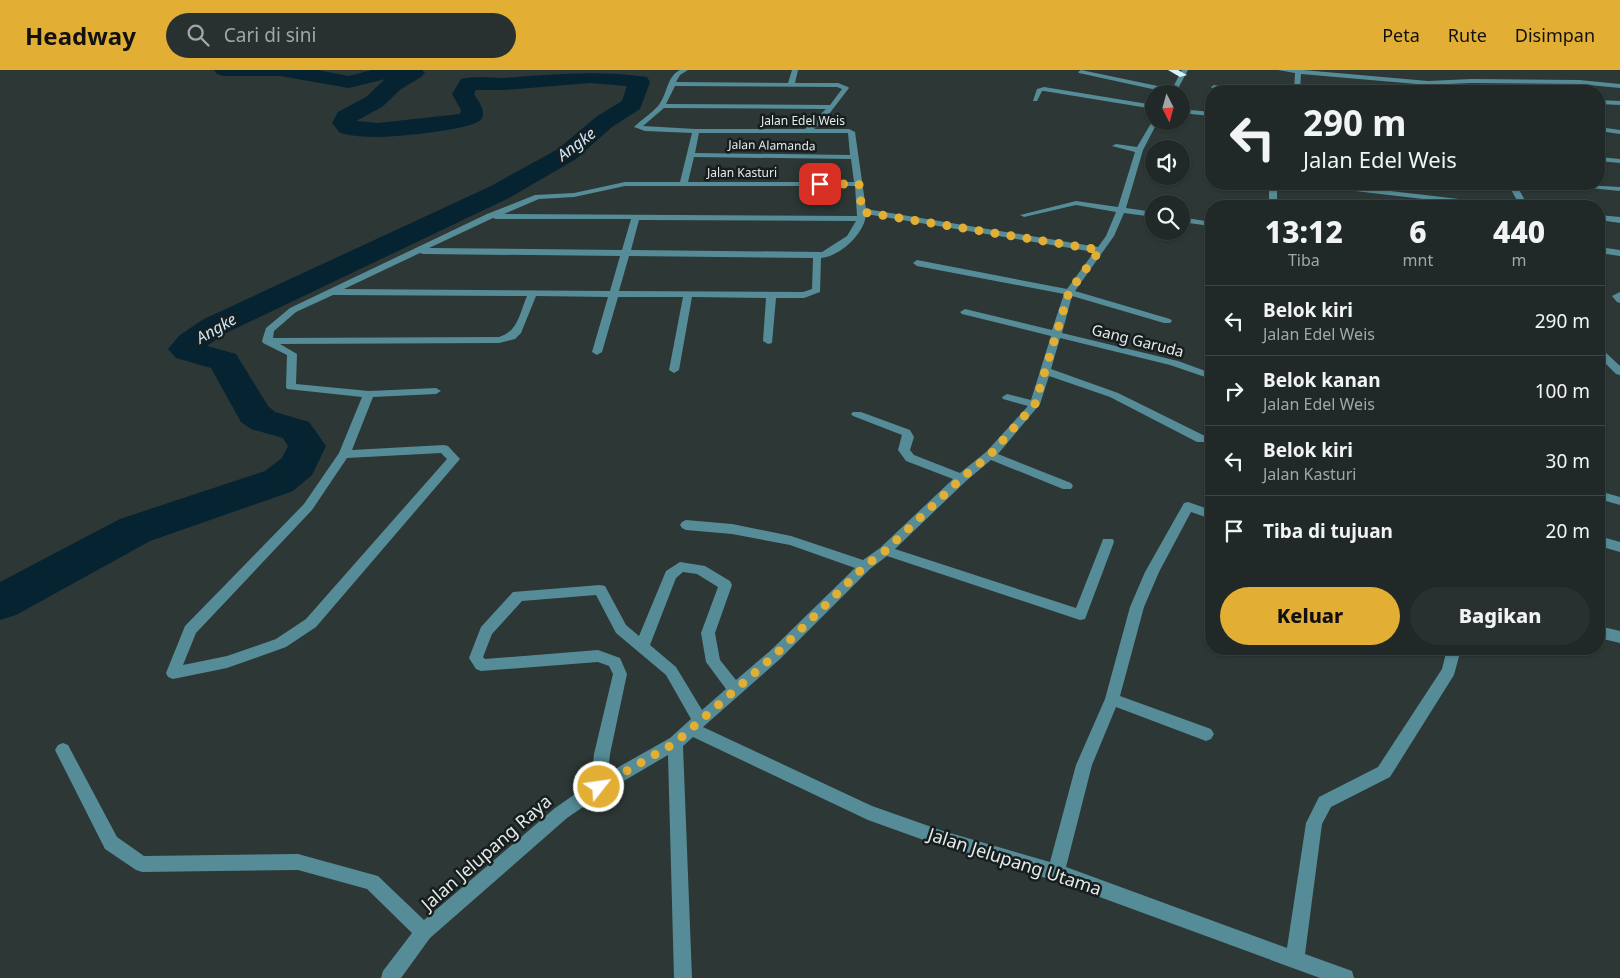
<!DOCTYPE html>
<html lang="id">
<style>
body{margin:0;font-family:"Noto Sans",sans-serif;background:#293130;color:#f1f3f6;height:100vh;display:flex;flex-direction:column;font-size:19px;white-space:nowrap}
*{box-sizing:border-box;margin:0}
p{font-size:16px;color:#a2a6a8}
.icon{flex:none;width:28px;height:28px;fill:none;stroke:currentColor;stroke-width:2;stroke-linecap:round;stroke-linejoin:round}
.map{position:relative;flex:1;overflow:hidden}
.panel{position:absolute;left:1205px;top:130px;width:400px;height:455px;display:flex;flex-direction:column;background:#212928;border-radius:20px;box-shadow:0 1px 4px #0004,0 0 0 1px #3e4545}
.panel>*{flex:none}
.banner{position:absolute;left:1205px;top:15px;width:400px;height:105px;border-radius:20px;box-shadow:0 1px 4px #0004,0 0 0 1px #3e4545;background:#212928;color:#f1f3f6;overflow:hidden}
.needle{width:32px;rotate:174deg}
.fabs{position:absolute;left:1145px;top:15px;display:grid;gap:10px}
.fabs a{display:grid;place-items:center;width:45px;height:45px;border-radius:50%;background:#212928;box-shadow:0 1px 4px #0004,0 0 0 1px #3e4545;font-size:25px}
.pin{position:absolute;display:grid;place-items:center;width:42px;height:42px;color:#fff;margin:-21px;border-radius:10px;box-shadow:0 2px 8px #0006}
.me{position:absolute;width:55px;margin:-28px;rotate:60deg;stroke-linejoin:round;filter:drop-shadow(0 0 4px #0008)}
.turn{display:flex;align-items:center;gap:18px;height:105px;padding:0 15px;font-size:22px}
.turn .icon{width:65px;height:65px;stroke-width:2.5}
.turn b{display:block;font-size:35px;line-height:42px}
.eta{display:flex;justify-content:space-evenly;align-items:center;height:85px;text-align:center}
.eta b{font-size:30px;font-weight:800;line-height:35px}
.cta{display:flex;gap:10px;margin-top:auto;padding:10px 15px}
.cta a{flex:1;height:58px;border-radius:30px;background:#e2af34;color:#111;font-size:20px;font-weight:800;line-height:58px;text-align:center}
.cta a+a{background:#293130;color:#f1f3f6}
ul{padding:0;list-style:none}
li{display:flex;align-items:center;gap:15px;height:70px;padding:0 15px;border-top:1px solid #3e4545}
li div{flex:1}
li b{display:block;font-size:19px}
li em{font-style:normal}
header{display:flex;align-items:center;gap:30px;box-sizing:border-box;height:70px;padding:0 25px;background:#e2af34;color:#111}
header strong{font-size:24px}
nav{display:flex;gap:28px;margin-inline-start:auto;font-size:18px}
.search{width:350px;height:45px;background:#293130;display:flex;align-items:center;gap:12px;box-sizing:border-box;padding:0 18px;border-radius:28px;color:#a2a6a8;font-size:19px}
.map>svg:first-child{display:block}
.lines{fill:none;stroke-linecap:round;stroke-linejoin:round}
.river{fill:#062331;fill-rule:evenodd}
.minor{fill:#568c97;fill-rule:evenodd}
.highway{fill:#daf3f8;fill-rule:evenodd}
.route{stroke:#e2af34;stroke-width:9;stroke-dasharray:0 16.2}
.labels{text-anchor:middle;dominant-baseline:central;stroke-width:5;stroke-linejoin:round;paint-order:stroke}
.far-street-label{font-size:12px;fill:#e4ebeb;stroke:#181d1d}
.street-label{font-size:15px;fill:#e4ebeb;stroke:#181d1d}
.water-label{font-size:16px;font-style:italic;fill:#c8e7fa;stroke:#181d1d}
.near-street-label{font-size:18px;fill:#e4ebeb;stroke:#181d1d}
</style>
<header>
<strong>Headway</strong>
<div class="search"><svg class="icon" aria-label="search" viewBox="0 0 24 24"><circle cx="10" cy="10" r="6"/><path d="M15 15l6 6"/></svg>Cari di sini</div>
<nav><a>Peta</a><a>Rute</a><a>Disimpan</a></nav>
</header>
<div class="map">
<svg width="1620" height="908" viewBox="0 0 1620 908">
<rect width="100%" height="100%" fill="#2c3736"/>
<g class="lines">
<!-- river -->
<path class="river" d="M214 0H317L349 6 372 0H422L425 3 421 7 401 19 382 37 356 51 378 53 460 44 461 40 452 24 461 9C476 6 489 8 504 8 553 4 598 0 647 7L650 12 640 39 612 57 576 89 509 128 226 263 207 276 236 284 268 336 275 342 309 352 326 376 312 405 293 421 150 471 16 545 0 550V512L120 449 265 401 282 388 288 376 283 368 251 359 241 352 211 298 176 288 168 279 180 265 204 249 491 116 558 79 596 47 622 31 627 16 590 13 504 20H476L474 24C478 31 486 40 482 48 478 60 393 67 378 67 365 67 352 66 340 63L332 53 338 42 366 27 385 9 349 18 280 6H224L217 4Z"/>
<!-- minor -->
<g class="minor">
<path d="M680 0H688L680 5 676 12 788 13 792 0H798L795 13H838L848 17 849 18 829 44 814 59H849L855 62 866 139 1098 177 1106 166 1116 142 1076 135 1024 147 1020 145 1076 131 1118 137 1135 82 1112 76 1116 74 1137 77 1153 50 1158 51 1143 80 1126 138 1154 142V147L1124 143 1114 166 1075 221 1170 249 1172 251 1170 253H1164L1072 226 1062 263 1178 291 1211 303V309L1170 295 1060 268 1051 299 1118 323 1205 366 1207 369 1205 372H1197L1110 327 1049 306 1040 334 998 384 1071 413 1073 416 1071 419H1063L991 390 966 411 895 479 1076 538 1102 472 1103 469H1113L1114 472 1085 549 1080 550 887 486 870 499 780 589 703 657 872 736 943 761 1050 792 1076 695 1105 629 1130 537 1145 502 1184 433 1188 432 1211 440V449L1191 442 1159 502 1144 537 1120 626 1211 659 1214 664 1211 669 1206 671 1116 637 1092 695 1066 797 1287 878 1306 753 1319 727 1378 697 1442 599 1447 579H1461L1454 605 1390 707 1331 737 1322 754 1305 884 1352 901 1354 908H1320L1056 811 943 777 868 750 693 667 683 676 692 908H674L668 685 605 722 567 748 430 868 401 908H381L383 901 412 863 367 819 298 800 142 802 136 800 105 779 55 680 58 675 63 673 68 675 117 767 144 786 298 784 378 806 424 850 555 738 591 713 594 684 613 604 609 596 598 592 481 601 476 599 469 588 481 557 513 522 600 515 605 516 626 555 639 566 666 501 680 492 705 496 730 511 732 515 715 563 720 590 736 610 770 581 855 498 790 475 732 464 686 460 682 458 680 455 682 452 686 450 732 454 791 466 863 490 880 478 953 409 906 391 898 380 902 365 853 346 851 344 853 342H861L910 360 914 367 910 380 914 385 960 403 986 382 1028 336 1003 329 1002 327 1007 324 1031 330 1051 266 962 244 960 242 965 239 1052 260 1064 224 917 196 913 193 917 190 1067 219 1094 182 866 144C865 163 841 186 821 188L820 222 804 228H776L772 273 768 274 763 271 766 228 692 227 679 300 674 303 669 300 683 227H618L602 282 597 285 592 282 608 227 536 226 521 263 515 269 499 273 280 274 297 284 296 314 369 321 436 318 441 321 436 324 373 327 352 380 444 375 448 376 460 389 316 557 286 577 227 598 173 609 168 607 166 603 185 556 304 434 339 383 362 327 287 319 286 317 287 285 263 273 262 271 266 258 290 238 487 144 535 125 574 123 625 112H680L692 63 645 61 634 57C642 49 651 44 658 36 668 24 666 7 680 0ZM675 16 837 17 842 19 830 35 666 34ZM664 38 826 39 805 59H696L643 56ZM699 63H848L850 85 695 83ZM694 87 851 89 854 112H688ZM625 116H855L857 146 504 144 539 129 574 127ZM493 148 496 149H631L622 180 429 178ZM639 150 856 151 847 166 822 182 631 180ZM420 183 423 184 620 186 610 221 344 219ZM629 186 813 188 812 219 803 222 619 221ZM333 225H334L527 226C520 242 518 262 499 267L273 268 274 261 296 242ZM441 383 447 389 306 549 276 569 227 586 183 595 196 563 312 440 347 388ZM683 502 697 504 718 517 701 563 706 592 726 619 702 640 676 597 650 575 676 508ZM596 525 616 563 666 605 691 649 670 668 608 703 610 684 627 604 620 588 598 580 485 589 483 587 492 564 522 531Z"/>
<path d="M1081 0 1172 19 1182 0H1188L1175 24 1079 3 1078 2Z"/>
<path d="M1278 0H1303L1428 11 1471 9 1579 10 1620 14V18L1579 14 1471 13 1428 15 1301 4 1300 21H1294L1295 3Z"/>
<path d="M1214 15 1246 19 1249 21 1212 18 1211 17Z"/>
<path d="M1449 15 1479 19 1482 21 1447 18V16Z"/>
<path d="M1044 17 1154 35V39L1044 21H1042L1037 31H1033L1037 19Z"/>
<path d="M1599 30 1620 31V35L1599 34Z"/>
<path d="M1181 39 1211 42V46L1181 43Z"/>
<path d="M1599 57 1620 60V64L1599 61Z"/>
<path d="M1599 87 1620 89V93L1599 91Z"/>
<rect x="1269" y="114" width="8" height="22"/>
<path d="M1308 114H1330L1502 134 1506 136H1483L1312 116Z"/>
<path d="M1508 114H1516L1528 136H1520Z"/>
<path d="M1566 114 1620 117V121L1570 116Z"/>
<path d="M1599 145 1620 147V153L1599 150Z"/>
<path d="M1181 147 1211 152V156L1181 152Z"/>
<path d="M1599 177 1620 180V186L1599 183Z"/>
<path d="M1620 222V233L1617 232 1612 226Z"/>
<path d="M1599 279 1603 280 1620 296V305L1616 304 1599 287Z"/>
<path d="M1599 421 1620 427V435L1599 429Z"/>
<path d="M1599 466 1620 472V482L1599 476Z"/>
<path d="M1599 556 1620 561V573L1599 568Z"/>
</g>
<!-- highway -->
<path class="highway" d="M1168 0H1178L1187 5 1180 7Z"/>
</g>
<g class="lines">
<!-- route -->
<path class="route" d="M599 717 675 673 775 585 865 496 885 481 962 408 990 385 1035 334 1069 222 1100 180 862 142 859 114H820"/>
</g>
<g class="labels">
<!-- far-street labels -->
<g class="far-street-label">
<text x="803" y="50">Jalan Edel Weis</text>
<text transform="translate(772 75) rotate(1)">Jalan Alamanda</text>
<text x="742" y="102">Jalan Kasturi</text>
</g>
<!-- street labels -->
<g class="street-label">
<text transform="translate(1138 270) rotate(14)">Gang Garuda</text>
</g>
<!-- water labels -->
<g class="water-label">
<text transform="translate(576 74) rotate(-37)">Angke</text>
<text transform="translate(216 258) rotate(-30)">Angke</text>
</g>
<!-- near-street labels -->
<g class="near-street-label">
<text transform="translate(486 782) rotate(-41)">Jalan Jelupang Raya</text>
<text transform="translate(1015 791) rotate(18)">Jalan Jelupang Utama</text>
</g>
</g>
</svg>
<div class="fabs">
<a><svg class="needle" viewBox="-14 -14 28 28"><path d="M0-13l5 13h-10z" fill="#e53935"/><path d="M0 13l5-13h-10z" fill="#a2a6a8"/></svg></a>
<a><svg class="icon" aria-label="sound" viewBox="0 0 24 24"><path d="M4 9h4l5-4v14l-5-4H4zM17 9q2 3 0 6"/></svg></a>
<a><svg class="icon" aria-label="search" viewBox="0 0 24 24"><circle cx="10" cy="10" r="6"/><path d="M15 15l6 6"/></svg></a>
</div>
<div class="pin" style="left:820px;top:114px;background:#d93025"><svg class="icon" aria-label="arrive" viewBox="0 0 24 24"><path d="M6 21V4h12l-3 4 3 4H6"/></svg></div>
<svg class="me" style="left:599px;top:717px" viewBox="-20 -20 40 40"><circle r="17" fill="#e2af34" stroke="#fff" stroke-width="3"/><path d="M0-11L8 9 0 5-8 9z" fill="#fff"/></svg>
<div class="banner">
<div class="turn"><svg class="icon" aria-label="left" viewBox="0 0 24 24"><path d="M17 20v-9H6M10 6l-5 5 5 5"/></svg><div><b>290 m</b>Jalan Edel Weis</div></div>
</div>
<section class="panel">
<div class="eta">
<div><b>13:12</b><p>Tiba</p></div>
<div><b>6</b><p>mnt</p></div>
<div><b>440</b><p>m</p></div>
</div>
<ul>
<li><svg class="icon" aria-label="left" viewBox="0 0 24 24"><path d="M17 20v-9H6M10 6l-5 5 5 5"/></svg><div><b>Belok kiri</b><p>Jalan Edel Weis</p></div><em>290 m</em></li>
<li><svg class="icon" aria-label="right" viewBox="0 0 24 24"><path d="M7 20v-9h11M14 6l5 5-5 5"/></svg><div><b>Belok kanan</b><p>Jalan Edel Weis</p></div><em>100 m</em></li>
<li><svg class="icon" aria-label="left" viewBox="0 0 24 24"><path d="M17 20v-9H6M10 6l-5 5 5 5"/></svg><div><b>Belok kiri</b><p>Jalan Kasturi</p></div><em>30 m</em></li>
<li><svg class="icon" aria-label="arrive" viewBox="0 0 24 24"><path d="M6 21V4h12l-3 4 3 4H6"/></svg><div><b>Tiba di tujuan</b></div><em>20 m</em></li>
</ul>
<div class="cta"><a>Keluar</a><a>Bagikan</a></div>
</section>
</div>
